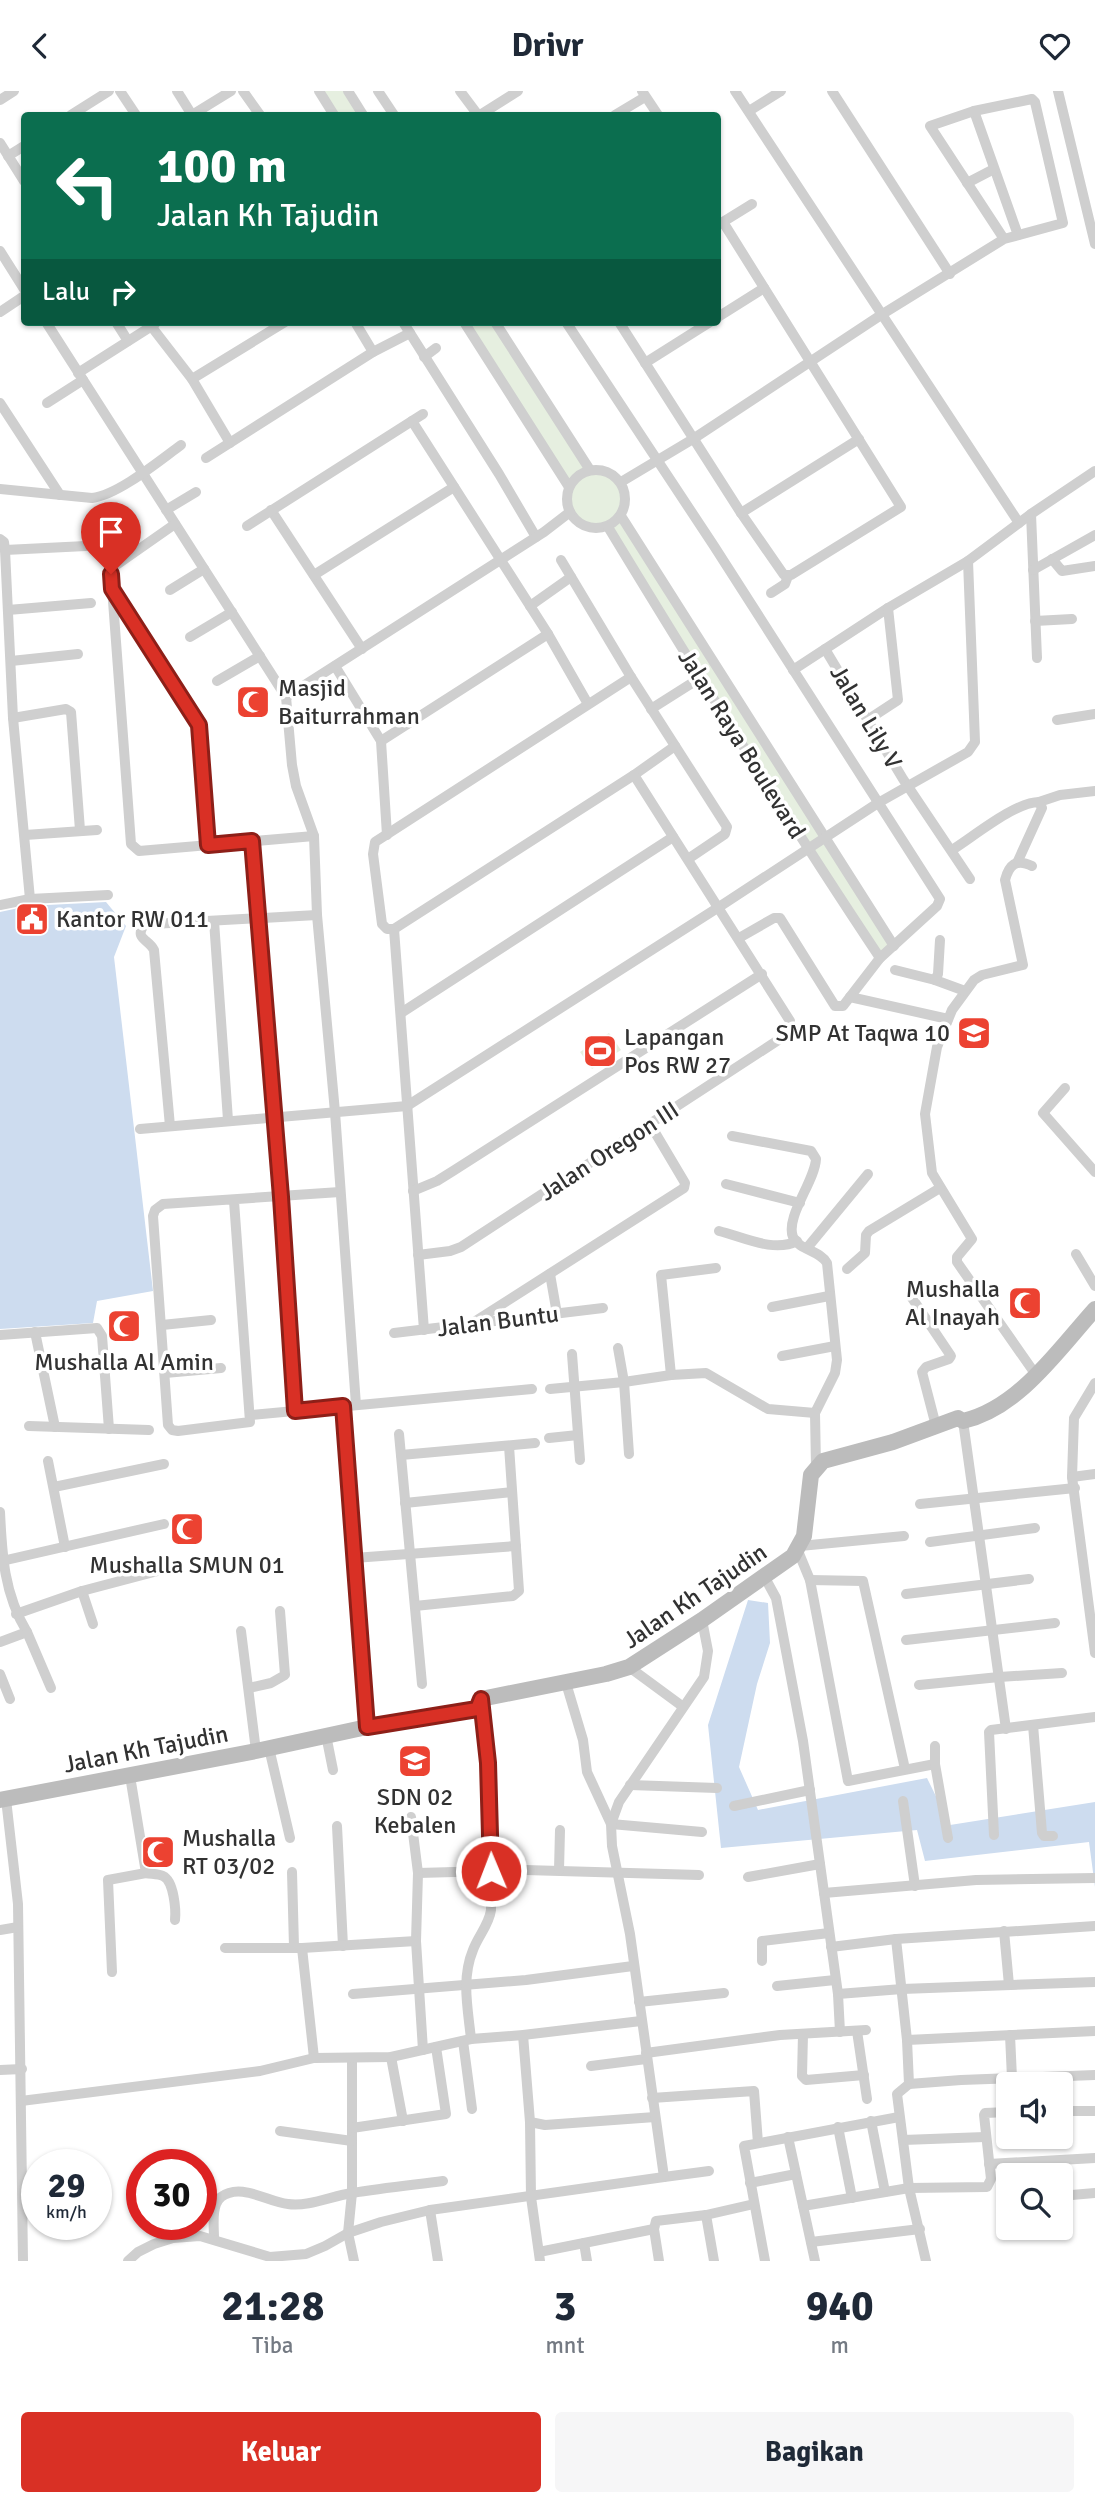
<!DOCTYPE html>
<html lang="id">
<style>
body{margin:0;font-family:Signika,sans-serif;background:#f6f6f7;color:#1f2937;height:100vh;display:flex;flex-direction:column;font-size:26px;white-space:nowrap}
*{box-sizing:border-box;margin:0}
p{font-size:23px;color:#747a83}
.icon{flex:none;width:38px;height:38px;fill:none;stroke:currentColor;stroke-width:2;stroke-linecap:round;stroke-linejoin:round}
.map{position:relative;height:2170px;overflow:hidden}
.details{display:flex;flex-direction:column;background:#fff;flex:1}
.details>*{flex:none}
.guide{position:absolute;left:21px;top:21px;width:700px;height:214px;border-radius:7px;box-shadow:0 2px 5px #0004;background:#0b6e4f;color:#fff;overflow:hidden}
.tools{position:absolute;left:996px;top:1981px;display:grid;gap:14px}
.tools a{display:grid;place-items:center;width:77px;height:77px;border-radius:7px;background:#fff;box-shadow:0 2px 5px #0004;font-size:35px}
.speed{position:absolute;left:21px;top:2058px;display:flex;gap:14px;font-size:35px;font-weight:700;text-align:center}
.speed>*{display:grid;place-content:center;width:91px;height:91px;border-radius:50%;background:#fff;box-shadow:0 2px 5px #0004;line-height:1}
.speed small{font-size:18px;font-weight:400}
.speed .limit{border:10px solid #d22;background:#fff;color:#111}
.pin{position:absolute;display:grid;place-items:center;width:60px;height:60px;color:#fff;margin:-72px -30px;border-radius:50% 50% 50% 0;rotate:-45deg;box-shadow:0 0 7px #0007}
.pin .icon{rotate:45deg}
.me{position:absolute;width:77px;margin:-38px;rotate:359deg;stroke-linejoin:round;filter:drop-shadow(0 0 5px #0008)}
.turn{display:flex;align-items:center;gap:24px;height:147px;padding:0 21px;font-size:32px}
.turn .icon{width:91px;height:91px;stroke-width:2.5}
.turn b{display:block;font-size:49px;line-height:60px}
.then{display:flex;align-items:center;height:66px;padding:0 21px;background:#0003;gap:14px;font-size:26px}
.eta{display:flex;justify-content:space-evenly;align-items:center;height:119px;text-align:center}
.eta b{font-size:42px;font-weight:700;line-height:49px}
.cta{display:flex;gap:14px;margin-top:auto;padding:14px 21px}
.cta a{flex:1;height:80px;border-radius:7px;background:#d93025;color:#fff;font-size:28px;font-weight:700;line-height:80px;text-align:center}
.cta a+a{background:#f6f6f7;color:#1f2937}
header{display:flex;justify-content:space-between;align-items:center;height:91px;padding:0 21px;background:#fff;font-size:32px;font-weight:700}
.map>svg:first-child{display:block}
.green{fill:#e6efe0}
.water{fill:#cddcef}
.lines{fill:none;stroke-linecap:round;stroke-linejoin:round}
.street{stroke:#cfcfcf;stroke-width:10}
.secondary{stroke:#bcbcbc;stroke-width:16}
.route-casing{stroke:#8d1f18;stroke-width:18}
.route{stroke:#d93025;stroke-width:12}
.labels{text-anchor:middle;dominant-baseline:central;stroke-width:7;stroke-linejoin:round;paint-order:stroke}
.poi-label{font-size:24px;fill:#323232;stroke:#fff;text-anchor:start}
.street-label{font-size:24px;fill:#323232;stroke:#fff}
</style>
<header><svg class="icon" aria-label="back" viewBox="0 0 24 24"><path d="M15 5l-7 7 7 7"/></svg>Drivr<svg class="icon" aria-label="heart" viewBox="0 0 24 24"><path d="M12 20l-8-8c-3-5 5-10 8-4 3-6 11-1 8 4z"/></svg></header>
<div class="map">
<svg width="1095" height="2170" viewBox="0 0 1095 2170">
<rect width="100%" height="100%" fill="#fff"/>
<!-- green -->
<g class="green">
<path d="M319 0H348L363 24H334Z"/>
<path d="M464 231H495L590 379C608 379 626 387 626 408 626 413 623 421 621 425L894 855 880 867 608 436C580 440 563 426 569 396Z"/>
<path d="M609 942 621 959 592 978 580 961Z"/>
</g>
<!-- water -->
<g class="water">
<path d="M106 811 126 835 114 866 153 1200 97 1210 93 1232 0 1238V821L28 815Z"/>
<path d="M748 1509 768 1512 770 1552 757 1593 739 1676 758 1719 927 1687 950 1734 1095 1711V1796L1089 1751 925 1770 917 1739 721 1757 708 1634Z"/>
</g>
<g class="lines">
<!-- street -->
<g class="street">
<path d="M120 0 136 24"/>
<path d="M177 0 192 24"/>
<path d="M243 0 260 24"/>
<path d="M319 0 334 24"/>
<path d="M348 0 363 24"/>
<path d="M378 0 394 24"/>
<path d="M460 0 478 24"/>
<path d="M642 0 658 24"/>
<path d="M735 0 1019 432"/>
<path d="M832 0 950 183"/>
<path d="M1058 0 1095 153"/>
<path d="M0 9 14 0"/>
<path d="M749 20 781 0"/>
<path d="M974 20 1018 144"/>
<path d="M71 24 109 0"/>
<path d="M192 24 231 0"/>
<path d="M480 24 518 0"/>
<path d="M615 24 645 6"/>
<path d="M0 52 24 90"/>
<path d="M8 65 24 55"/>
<path d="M967 92 994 78"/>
<path d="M718 134 752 113"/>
<path d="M0 160 24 198"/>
<path d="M0 221 24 205"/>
<path d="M718 226 764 197"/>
<path d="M46 231 286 606 292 674 296 695 314 745 317 824 335 1021 356 1314"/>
<path d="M116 231 128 250"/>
<path d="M355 231 373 261"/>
<path d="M403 231 499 383 536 446"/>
<path d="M464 231 569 396"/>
<path d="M495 231 590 379"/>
<path d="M566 231 714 455 940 808 937 815 880 867 843 915H835L780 827H774L739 847"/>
<path d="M619 231 741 422 784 484H791L901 416 723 131"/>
<path d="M151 235 192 288 230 352"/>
<path d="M424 266 436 257"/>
<path d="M645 272 710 231"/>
<path d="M78 282 155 233"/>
<path d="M192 288 285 231"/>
<path d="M0 312 60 404"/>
<path d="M47 312 83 289"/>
<path d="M412 330 548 543 588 613"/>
<path d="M206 367 373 261 410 242"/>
<circle cx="596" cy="408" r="29"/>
<path d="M621 391 693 348 881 224 1004 148 1063 132 1035 11 1032 8 974 20 930 35 1004 148"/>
<path d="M0 398 92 407C118 404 159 370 181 354"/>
<path d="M166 419 196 401"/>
<path d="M271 419 362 558"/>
<path d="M741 422 859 348"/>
<path d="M1031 423 1037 567"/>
<path d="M621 425 894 855"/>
<path d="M175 433 115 475 111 483 131 753 139 760 314 745"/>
<path d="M247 435 423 323"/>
<path d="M608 436C696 581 786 726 880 867"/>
<path d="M0 448 4 451 5 459 13 627 30 808"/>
<path d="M5 459 86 455"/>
<path d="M1052 468 1062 480 1095 475"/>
<path d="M561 469 631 586 727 736 725 743 688 768"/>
<path d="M1033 479 1095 444"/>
<path d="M314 484 454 396"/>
<path d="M170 499 204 478"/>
<path d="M113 501 199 634 208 754"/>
<path d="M771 502 785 493 788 485"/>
<path d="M530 515 571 486"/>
<path d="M8 519 91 512"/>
<path d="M1035 530 1072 528"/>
<path d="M190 546 232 521"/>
<path d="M825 558 903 688 970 788"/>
<path d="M11 570 78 563"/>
<path d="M335 575 381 650 387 744"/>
<path d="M793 579 888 517 968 470 1031 423 1095 380"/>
<path d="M631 586 375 751 373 763 382 833 387 838H394L634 684 675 655"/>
<path d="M217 590 260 565"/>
<path d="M286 606 544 441 570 421"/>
<path d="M651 618 700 587"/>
<path d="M13 627 66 618 71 621 80 739"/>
<path d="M869 628 898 609 888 517"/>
<path d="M1057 629 1095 623"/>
<path d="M381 650 548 543"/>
<path d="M1039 711 1060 704 1095 700"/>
<path d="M25 744 97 739"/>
<path d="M252 750 281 1106 295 1320"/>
<path d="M952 759C973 746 1015 711 1039 711L1042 717 1017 772"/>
<path d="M1032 775C1016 767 1009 774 1005 789L1023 874 982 884 974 889 952 919 937 956 925 1023 932 1082 972 1148 957 1166V1171L1036 1284"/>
<path d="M0 814 30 808 108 804"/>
<path d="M214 830 228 1029"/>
<path d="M134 834 317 824"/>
<path d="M144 834C134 848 149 848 154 859L170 1035"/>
<path d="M394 838 424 1239"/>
<path d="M895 879 935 889 965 900"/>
<path d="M935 889 938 883 940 849"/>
<path d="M850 906 948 928"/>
<path d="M401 922 673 746"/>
<path d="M1065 997 1043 1022 1095 1081"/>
<path d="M140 1038 407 1015 719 816 878 712 968 661 975 651 968 470"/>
<path d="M732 1045 811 1060 816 1068C815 1090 785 1126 793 1146 800 1160 820 1159 827 1172L837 1269 835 1282 815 1322 816 1376"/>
<path d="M726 1093 800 1112"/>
<path d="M413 1100 437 1090 453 1080 762 883"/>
<path d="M234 1110 250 1331 178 1340 172 1339 168 1334 153 1125 155 1119 163 1113 340 1101"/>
<path d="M719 1140C743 1146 774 1162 797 1150"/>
<path d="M807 1157 868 1083"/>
<path d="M1076 1163 1095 1195"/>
<path d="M418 1164 450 1160 461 1156 786 944 790 937V930L634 684"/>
<path d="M847 1178 865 1162 866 1144 869 1140 940 1097"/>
<path d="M550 1183 557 1223"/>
<path d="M910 1204 951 1265 949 1268 926 1276 922 1281 936 1335"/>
<path d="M772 1216 829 1205"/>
<path d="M471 1233 684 1097 685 1092 650 1033"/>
<path d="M162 1234 211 1229"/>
<path d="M35 1241 55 1336"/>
<path d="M394 1242 603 1217"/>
<path d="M0 1244 97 1237 102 1245 109 1338"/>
<path d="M618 1257 624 1291 671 1284 706 1282 768 1318 815 1322"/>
<path d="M572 1263 580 1369"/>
<path d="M782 1265 835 1255"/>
<path d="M165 1282 221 1277"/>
<path d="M671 1284 661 1184 716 1177"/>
<path d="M1095 1292 1074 1327 1072 1386 1095 1562"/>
<path d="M550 1298 624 1291 629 1363"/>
<path d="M343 1315 367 1636"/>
<path d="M251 1324 532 1298"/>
<path d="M963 1330 1006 1638"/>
<path d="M29 1335 149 1339"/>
<path d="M399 1343 422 1593"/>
<path d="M549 1347 578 1344"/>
<path d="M401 1364 535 1352"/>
<path d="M48 1370 65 1456"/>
<path d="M1072 1386 1095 1383"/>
<path d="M54 1396 164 1373"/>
<path d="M405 1412 512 1401"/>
<path d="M920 1413 1075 1397"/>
<path d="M0 1421C2 1464 4 1503 27 1541L0 1551"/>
<path d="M930 1451 1035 1437"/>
<path d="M800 1455 904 1445"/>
<path d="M798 1460 810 1489 848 1690 935 1673"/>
<path d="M354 1467 516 1455"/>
<path d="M2 1470 164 1433"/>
<path d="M764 1485 776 1507 803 1650 838 1903 840 1941"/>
<path d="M810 1489 863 1490 905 1678"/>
<path d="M82 1500 93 1533"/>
<path d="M906 1503 1029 1488"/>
<path d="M415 1515 513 1505 519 1500 509 1355"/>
<path d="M16 1523 82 1500 169 1477"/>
<path d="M241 1540 256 1660"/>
<path d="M27 1541 51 1597"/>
<path d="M906 1549 1055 1532"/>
<path d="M629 1576 682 1615"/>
<path d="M0 1583 10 1608"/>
<path d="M566 1592 583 1649 587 1681 611 1733 702 1741"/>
<path d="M919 1594 999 1586 1062 1582"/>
<path d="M249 1597 271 1592 285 1584 280 1520"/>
<path d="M1033 1634 1042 1742 1044 1745H1053"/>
<path d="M326 1644 333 1679"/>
<path d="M935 1655V1673L948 1747"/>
<path d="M269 1657 290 1747"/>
<path d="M630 1694 717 1697"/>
<path d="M6 1708 18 1813 23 2170"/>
<path d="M903 1710 915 1795"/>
<path d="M734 1715 810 1699"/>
<path d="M411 1726 418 1782 491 1780"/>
<path d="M337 1735 343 1855"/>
<path d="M994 1744 989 1641 991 1639 1095 1626"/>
<path d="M491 1778 699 1784"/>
<path d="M559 1779 560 1739"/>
<path d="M292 1781 294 1856"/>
<path d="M146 1782C151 1783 159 1783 163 1785 174 1790 176 1819 175 1829"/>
<path d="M418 1782 416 1850 423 1959"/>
<path d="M748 1786 820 1773"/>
<path d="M824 1802 976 1789 1095 1787"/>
<path d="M0 1839 18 1836"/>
<path d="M1004 1840 1009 1894"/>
<path d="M896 1848 907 1949 909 1993 897 2003 909 2097 926 2170"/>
<path d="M831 1856 896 1848 1095 1835"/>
<path d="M225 1857H302L416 1850"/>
<path d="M302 1857 314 1967"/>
<path d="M762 1870V1850L829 1842"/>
<path d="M112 1881 108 1789 146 1782 130 1685"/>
<path d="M777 1895 835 1889"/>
<path d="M353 1903 526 1889 633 1875"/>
<path d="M838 1903 902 1898 1095 1891"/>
<path d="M639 1911 724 1902"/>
<path d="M857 1940 867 2008"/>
<path d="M803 1943 802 1985 806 1989 864 1984"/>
<path d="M523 1944 530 2031 545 2034 655 2026"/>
<path d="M1010 1944 1012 1987"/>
<path d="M471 1948C468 1918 461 1888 473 1859 478 1845 489 1834 491 1819L488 1672 482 1611"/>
<path d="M907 1949 1095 1940"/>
<path d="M463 1950 472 2018"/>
<path d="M646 1962 780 1944 866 1939"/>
<path d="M391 1966 403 2030"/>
<path d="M352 1968V2102L348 2142 354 2170"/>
<path d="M591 1975 646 1968"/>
<path d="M0 1979 22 1978"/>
<path d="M909 1993 961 1989 1095 1984"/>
<path d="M652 2007 754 2000 758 2052"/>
<path d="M21 2010 260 1980 314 1967 391 1966 471 1948 523 1944 641 1930"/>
<path d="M1060 2020H1095"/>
<path d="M871 2030 885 2101"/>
<path d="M530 2031 531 2106 540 2170"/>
<path d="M838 2036 852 2107"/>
<path d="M352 2037 446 2023 436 1956"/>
<path d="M280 2040 352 2050"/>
<path d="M788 2046 815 2170"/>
<path d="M903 2049 985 2046"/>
<path d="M989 2073 1095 2067"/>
<path d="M664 2086 709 2080"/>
<path d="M750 2092 796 2083"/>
<path d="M1060 2105 1095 2102"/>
<path d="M803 2115 909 2097 987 2096 991 2088 984 2024 985 2022 1008 2021"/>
<path d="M430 2119 438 2170"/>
<path d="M706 2124 714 2170"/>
<path d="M214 2147C214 2136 211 2114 221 2106 241 2091 267 2111 288 2113 308 2116 332 2105 352 2102 382 2097 412 2094 443 2090"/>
<path d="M811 2151 920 2138"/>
<path d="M584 2152 587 2170"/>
<path d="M539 2161 654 2138"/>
<path d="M128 2170 138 2161 154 2153 173 2147 200 2145 270 2166 306 2163 325 2155 348 2142 381 2131 430 2119 664 2086 630 1843 612 1755 611 1733 619 1711 704 1586 708 1560 702 1529"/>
<path d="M659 2170 654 2138 656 2130 706 2124 754 2113"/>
<path d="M765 2170 744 2055 899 2026"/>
</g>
<!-- secondary -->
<path class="secondary" d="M0 1709 256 1660 367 1636 477 1618 481 1608 606 1583 629 1576 702 1529 793 1465 804 1445 811 1384 823 1370 893 1351 958 1327 963 1330C1019 1317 1058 1259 1095 1218"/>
</g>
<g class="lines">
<!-- route casing -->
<g class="route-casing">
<path id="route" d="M111 483 112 498 199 634 208 754 252 750 281 1106 295 1320 343 1315 367 1636 477 1618 481 1608 488 1672 491 1780"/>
</g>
<!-- route -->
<use href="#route" class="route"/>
</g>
<!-- icons -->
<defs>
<g id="mosque-square" transform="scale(1.75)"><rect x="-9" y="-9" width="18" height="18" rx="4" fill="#ec4231" stroke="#fff"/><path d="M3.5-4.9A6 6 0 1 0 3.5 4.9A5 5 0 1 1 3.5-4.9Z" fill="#fff"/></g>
<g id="civic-square" transform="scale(1.75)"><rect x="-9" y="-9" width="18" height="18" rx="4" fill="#ec4231" stroke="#fff"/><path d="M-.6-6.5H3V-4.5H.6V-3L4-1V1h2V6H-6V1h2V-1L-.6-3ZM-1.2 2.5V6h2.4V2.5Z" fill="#fff"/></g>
<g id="school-square" transform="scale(1.75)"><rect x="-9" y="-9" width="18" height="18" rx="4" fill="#ec4231" stroke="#fff"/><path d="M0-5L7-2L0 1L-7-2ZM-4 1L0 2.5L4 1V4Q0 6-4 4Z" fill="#fff"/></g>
<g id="stadium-square" transform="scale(1.75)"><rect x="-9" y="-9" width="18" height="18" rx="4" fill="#ec4231" stroke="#fff"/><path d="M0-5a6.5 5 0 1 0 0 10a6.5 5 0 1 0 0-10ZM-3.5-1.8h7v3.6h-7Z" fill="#fff"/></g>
</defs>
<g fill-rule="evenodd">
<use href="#mosque-square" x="253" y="611"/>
<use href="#civic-square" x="32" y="828"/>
<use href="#school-square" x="974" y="942"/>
<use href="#stadium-square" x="600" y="960"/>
<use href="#mosque-square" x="1025" y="1212"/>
<use href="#mosque-square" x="124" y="1235"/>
<use href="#mosque-square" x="187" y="1438"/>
<use href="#school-square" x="415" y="1670"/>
<use href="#mosque-square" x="158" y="1761"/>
</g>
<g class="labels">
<!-- poi labels -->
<g class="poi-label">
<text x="278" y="597">Masjid<tspan x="278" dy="28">Baiturrahman</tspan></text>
<text x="56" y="828">Kantor RW 011</text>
<text x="950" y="942" text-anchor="end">SMP At Taqwa 10</text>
<text x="624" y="946">Lapangan<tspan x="624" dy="28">Pos RW 27</tspan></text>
<text x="1000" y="1198" text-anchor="end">Mushalla<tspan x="1000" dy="28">Al Inayah</tspan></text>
<text x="124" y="1271" text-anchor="middle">Mushalla Al Amin</text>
<text x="187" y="1474" text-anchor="middle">Mushalla SMUN 01</text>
<text x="415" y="1706" text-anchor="middle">SDN 02<tspan x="415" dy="28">Kebalen</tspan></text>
<text x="182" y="1747">Mushalla<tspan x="182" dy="28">RT 03/02</tspan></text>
</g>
<!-- street labels -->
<g class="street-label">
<text transform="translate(866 626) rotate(59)">Jalan Lily V</text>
<text transform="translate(742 653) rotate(58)">Jalan Raya Boulevard</text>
<text transform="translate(609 1060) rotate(-33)">Jalan Oregon III</text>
<text transform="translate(498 1230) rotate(-7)">Jalan Buntu</text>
<text transform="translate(695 1505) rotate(-34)">Jalan Kh Tajudin</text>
<text transform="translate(146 1658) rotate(-11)">Jalan Kh Tajudin</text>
</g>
</g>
</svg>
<div class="tools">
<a><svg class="icon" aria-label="sound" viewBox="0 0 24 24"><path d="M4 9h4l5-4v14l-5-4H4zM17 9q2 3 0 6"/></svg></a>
<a><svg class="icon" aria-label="search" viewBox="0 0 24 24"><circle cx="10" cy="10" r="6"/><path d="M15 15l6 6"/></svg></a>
</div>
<div class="speed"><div>29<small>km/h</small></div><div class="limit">30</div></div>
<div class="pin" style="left:111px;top:483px;background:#d93025"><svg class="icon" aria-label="arrive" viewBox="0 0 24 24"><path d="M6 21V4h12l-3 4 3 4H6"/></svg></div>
<svg class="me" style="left:491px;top:1780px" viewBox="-20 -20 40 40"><circle r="17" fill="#d93025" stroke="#fff" stroke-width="3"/><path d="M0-11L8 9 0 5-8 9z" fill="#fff"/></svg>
<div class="guide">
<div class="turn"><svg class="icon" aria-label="left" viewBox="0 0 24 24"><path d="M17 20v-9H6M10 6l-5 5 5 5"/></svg><div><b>100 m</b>Jalan Kh Tajudin</div></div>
<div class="then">Lalu<svg class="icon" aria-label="right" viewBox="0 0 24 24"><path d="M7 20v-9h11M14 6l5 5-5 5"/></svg></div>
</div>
</div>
<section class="details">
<div class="eta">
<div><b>21:28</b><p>Tiba</p></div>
<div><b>3</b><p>mnt</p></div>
<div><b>940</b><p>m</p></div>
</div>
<div class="cta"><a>Keluar</a><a>Bagikan</a></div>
</section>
